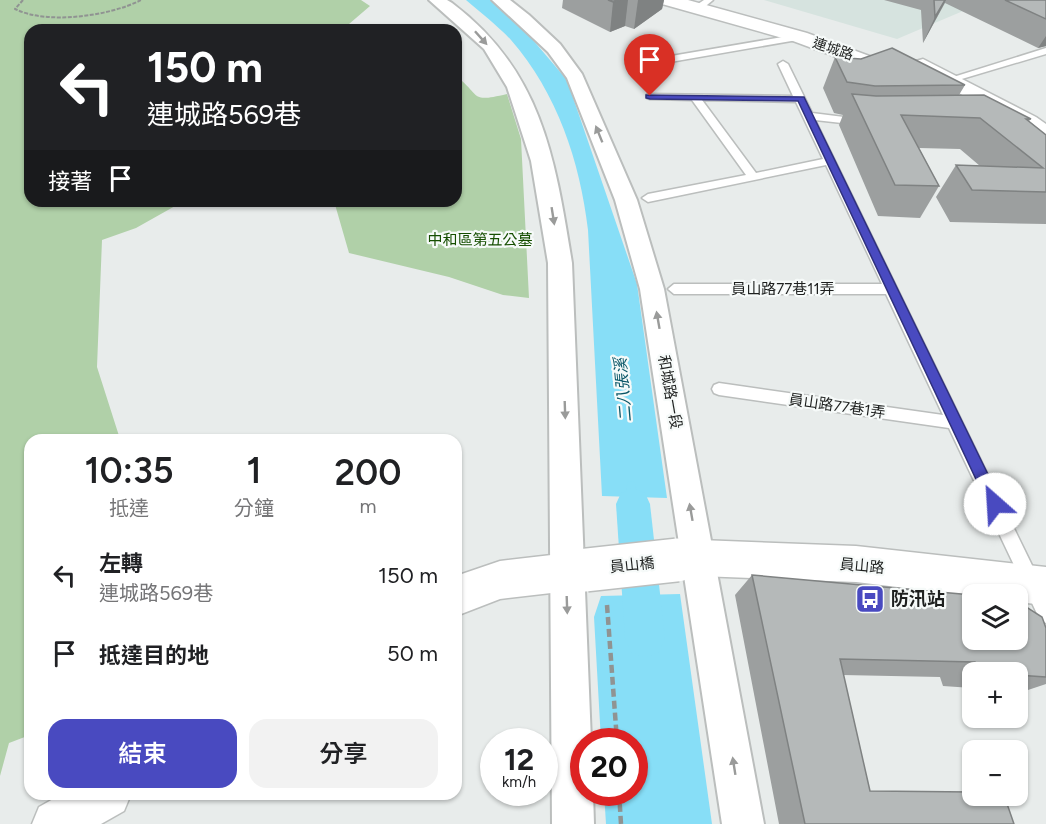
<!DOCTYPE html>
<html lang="zh-TW">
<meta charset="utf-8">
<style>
body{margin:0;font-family:Figtree,"Noto Sans TC",sans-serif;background:#f2f2f2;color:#202124;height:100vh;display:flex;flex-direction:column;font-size:22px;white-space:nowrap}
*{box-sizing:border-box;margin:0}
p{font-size:20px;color:#757577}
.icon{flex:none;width:33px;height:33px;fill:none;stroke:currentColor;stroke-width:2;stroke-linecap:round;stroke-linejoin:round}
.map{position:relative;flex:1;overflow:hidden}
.details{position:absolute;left:24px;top:434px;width:438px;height:366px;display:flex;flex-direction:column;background:#fff;border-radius:18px;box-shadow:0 2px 4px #0004}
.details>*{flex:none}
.top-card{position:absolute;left:24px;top:24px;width:438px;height:183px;border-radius:18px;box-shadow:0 2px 4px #0004;background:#202124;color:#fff;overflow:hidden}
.fabs{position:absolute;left:962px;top:584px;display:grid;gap:12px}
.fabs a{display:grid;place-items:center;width:66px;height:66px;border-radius:12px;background:#fff;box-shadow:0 2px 4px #0004;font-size:30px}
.speed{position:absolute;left:480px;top:728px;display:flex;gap:12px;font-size:30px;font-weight:700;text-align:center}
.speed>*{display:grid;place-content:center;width:78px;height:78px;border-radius:50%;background:#fff;box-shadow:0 2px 4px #0004;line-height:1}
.speed small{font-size:15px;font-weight:400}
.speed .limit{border:9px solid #d22;background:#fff;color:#111}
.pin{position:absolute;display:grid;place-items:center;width:51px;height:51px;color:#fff;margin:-62px -26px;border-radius:50% 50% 50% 0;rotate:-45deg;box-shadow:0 0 6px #0007}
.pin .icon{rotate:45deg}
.me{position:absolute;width:66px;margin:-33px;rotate:334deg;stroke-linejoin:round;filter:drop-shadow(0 0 4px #0008)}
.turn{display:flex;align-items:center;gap:21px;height:126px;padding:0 24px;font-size:27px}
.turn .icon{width:78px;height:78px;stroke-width:2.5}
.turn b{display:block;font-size:42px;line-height:51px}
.then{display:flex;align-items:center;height:57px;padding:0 24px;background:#0003;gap:12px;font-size:22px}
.eta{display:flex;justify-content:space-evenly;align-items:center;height:102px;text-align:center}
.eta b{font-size:36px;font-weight:600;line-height:42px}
.button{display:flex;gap:12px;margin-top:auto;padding:12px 24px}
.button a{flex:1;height:69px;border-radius:18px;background:#494ac0;color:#fff;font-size:24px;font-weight:600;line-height:69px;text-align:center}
.button a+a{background:#f2f2f2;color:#202124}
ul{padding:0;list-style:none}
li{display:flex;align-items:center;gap:18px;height:78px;padding:0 24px}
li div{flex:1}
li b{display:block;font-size:22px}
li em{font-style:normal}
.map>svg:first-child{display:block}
.built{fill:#d6e3df}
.green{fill:#b0d0a8}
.water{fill:#87def7}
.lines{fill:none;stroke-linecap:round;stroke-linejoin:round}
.stream{fill:#87def7;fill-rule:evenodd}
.canal{fill:#87def7;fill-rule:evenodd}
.service-casing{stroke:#bbbebd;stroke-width:3}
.minor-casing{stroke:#bbbebd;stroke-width:4}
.tertiary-casing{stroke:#bbbebd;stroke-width:3}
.secondary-casing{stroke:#bbbebd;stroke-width:3}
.path-far1{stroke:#909392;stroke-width:2;stroke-dasharray:4 1.5;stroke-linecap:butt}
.path{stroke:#909392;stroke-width:4.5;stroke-dasharray:8 4;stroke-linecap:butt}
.service{fill:#fff;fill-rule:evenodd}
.minor{fill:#fff;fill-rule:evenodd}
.tertiary{fill:#fff;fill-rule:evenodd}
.secondary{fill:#fff;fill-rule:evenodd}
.tertiary-bridge-casing{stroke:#bbbebd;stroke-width:46;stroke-linecap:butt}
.tertiary-bridge{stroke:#fff;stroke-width:43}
.wall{fill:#9c9f9f}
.shaded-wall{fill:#7f8282}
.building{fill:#b5b9b9;stroke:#7f8282;stroke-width:1.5}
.oneway{fill:#9a9b9a}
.route{fill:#494ac0;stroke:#2f307d;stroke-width:1.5}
.labels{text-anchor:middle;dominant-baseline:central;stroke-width:4.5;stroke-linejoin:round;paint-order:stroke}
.far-street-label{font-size:14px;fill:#1e201f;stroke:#f6faf9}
.park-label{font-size:15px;fill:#154e00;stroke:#f6faf9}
.street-label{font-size:15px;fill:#1e201f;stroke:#f6faf9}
.water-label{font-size:16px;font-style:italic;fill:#095667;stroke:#f6faf9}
.near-poi-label{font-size:18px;font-weight:bold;fill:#1e201f;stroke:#f6faf9;text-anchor:start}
</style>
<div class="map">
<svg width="1046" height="824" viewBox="0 0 1046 824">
<rect width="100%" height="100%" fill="#e8eceb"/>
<!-- built -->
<path class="built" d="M764 0H989L897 39Z"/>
<!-- green -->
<g class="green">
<path d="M0 0H361L370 6 342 30H30V201H184L136 228 102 240 97 367 120 439 30 440V735L9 743 0 776Z"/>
<path d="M456 76C482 96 469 103 507 94L521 139 529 298 503 295 449 277 349 253 334 201H456Z"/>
</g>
<!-- water -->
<g class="water">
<path d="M466 0H491L527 33 567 80 637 284 667 498 602 496 588 230C580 161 557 93 511 40 498 26 481 13 466 0Z"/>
<path d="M680 594 712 824H606L604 792H634V741H601L594 617 601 596Z"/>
</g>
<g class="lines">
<!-- stream -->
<path class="stream" d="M631 481 634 482C637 488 639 501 637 507L633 508 629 507C627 501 625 488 628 482Z"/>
<!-- canal -->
<path class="canal" d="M633 488 645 493 650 504 665 638 659 652 645 658 631 652 625 638 616 504 621 493Z"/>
<!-- service casing -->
<g class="service-casing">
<g id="service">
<path d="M704 0H713L701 10H695V6Z"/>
<path d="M800 34 803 35V39L636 68 631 65 636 62Z"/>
<path d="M1046 48V54L955 81 947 79Z"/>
<path d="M783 61 788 64 812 113 860 119 865 122 860 125 815 120 1046 594V623L1040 620 949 428 719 395 714 393 712 389 714 385 719 383 943 415 886 294H674L668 289 674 284H882L826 165 648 202 642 198 648 194 746 175 692 100 650 99 647 98V94L793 96 778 64ZM702 100 796 102 823 159 756 173Z"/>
</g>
</g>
<!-- minor casing -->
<g class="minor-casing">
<g id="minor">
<path d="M429 0H447L452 3C542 71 555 158 572 263L591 741H584V792H593L594 824H552L548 263 531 161 507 87 484 49Z"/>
<path d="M492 0H510L529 15 560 44 582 74 637 200 664 289 764 824H722L640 289 615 200 567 78 548 52Z"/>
</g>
</g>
<!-- tertiary casing -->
<g class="tertiary-casing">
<g id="tertiary">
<path d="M700 540 856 546 1046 567V605L1017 602V594H972V596L856 582 700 576 677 578 663 573 658 560 663 547 677 542Z"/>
<path d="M586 551 600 557 605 570 600 583 586 589 500 599 456 616V576L500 561Z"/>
<path d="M62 794H131L124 811 101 824H32L39 807Z"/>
</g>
</g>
<!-- secondary casing -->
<g class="secondary-casing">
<g id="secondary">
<path d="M659 0H688L807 33 910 71 913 75 910 79H896L793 41 662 4Z"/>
<path d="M923 59 1036 117 1046 124V142L1038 140 1020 127 916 69 913 65 916 61Z"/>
</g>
</g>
<!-- path-far1 -->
<path class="path-far1" d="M23 0 15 9C47 25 110 16 141 0"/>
<!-- path -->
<g class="path">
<path d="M607 605 617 741"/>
<path d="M619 792 621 824"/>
</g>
<!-- service -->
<use href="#service" class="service"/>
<!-- minor -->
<use href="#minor" class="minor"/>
<!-- tertiary -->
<use href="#tertiary" class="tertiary"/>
<!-- secondary -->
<use href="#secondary" class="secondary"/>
<!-- tertiary-bridge casing -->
<g class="tertiary-bridge-casing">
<path id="tertiary-bridge" d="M586 570 677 560"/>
</g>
<!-- tertiary-bridge -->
<use href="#tertiary-bridge" class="tertiary-bridge"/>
</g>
<!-- wall -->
<g class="wall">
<path d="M563 0H664L662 9 634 29 625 26 610 32 562 8Z"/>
<path d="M884 0H1046V46L1038 48 945 3 923 43 921 10Z"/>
<path d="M835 57 965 85 959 95 1031 119 1029 121 1046 135V224L950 222 936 197 956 165 980 166 960 149 919 148 939 186 920 218 878 216 839 125 843 115 834 113 823 88Z"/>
<path d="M752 575 1046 628V684L1022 692 1017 691V672H972V688L943 686 940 677 843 675 870 791 1014 824H779L735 595Z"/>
</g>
<!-- shaded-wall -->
<g class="shaded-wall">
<path d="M620 0H628L625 26 610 32 613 2Z"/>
<path d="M638 0H664L662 9 634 29Z"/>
<path d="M945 0H946L923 43 935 17Z"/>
<path d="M1046 36V46L1038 48Z"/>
</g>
<!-- building -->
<g class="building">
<path d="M608 0H620L613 2Z"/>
<path d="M934 0H945L935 17Z"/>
<path d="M1005 0H1046V19Z"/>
<path d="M892 48 965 85 875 86 847 82 835 57 861 59Z"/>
<path d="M852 94 876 96 984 95 1031 119H1026L1046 135V192L972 190 956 165 1043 168 980 118 901 115 939 186 895 185Z"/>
<path d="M752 575 972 595V639H1017V601L1042 617 1046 628V677L1017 675V672H979L975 662 840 659 870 791 972 792V795H1004L1014 824H805Z"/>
</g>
<!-- one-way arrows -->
<defs><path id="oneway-solid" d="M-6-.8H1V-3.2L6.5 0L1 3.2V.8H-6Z" transform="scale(1.5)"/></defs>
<g class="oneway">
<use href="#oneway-solid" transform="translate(481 38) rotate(48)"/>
<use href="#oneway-solid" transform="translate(599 134) rotate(-112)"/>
<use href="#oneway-solid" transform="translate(553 216) rotate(81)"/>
<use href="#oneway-solid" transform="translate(658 320) rotate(-100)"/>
<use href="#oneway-solid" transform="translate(565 410) rotate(88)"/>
<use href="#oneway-solid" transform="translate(691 512) rotate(-100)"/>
<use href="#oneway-solid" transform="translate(567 605) rotate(88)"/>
<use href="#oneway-solid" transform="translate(734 766) rotate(-99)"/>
</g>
<!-- route -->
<path class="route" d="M646 95 804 97 1000 499 1003 504 1000 509H990L798 101 650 99 646 98Z"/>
<!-- icons -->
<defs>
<g id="bus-square" transform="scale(1.5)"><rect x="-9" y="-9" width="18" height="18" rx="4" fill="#494ac0" stroke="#f6faf9"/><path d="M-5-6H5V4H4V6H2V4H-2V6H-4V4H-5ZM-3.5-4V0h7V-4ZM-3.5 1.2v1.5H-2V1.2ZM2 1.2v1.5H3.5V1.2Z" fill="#fff"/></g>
</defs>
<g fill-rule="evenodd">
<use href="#bus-square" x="870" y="599"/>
</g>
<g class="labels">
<!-- far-street labels -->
<g class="far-street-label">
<text transform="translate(833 49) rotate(19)">連城路</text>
</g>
<!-- park labels -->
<g class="park-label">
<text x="480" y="240">中和區第五公墓</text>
</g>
<!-- street labels -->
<g class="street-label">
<text x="783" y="289">員山路77巷11弄</text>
<text transform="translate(670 392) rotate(80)">和城路一段</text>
<text transform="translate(837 406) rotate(8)">員山路77巷1弄</text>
<text transform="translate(632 565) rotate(-6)">員山橋</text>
<text transform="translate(862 566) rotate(5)">員山路</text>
</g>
<!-- water labels -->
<g class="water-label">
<text transform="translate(623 390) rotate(-95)">二八張溪</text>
</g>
<!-- near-poi labels -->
<g class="near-poi-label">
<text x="891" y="599">防汛站</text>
</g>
</g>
</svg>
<div class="fabs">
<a><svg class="icon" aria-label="layers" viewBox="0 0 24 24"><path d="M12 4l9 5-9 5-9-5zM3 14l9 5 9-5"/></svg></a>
<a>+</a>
<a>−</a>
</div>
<div class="speed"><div>12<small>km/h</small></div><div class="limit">20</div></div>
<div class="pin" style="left:650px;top:96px;background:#d93025"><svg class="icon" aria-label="arrive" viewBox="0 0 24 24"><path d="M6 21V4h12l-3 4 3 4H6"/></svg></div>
<svg class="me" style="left:995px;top:504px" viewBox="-20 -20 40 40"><circle r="19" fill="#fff"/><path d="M0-13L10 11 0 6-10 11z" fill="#494ac0"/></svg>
<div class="top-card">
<div class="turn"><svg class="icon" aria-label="left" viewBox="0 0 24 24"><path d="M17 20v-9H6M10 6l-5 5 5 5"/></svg><div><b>150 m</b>連城路569巷</div></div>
<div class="then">接著<svg class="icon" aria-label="arrive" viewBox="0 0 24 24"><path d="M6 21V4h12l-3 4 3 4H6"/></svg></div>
</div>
<section class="details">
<div class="eta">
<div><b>10:35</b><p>抵達</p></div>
<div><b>1</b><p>分鐘</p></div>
<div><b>200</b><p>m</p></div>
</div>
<ul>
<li><svg class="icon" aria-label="left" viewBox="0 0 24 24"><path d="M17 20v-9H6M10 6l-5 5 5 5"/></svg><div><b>左轉</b><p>連城路569巷</p></div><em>150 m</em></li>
<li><svg class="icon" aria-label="arrive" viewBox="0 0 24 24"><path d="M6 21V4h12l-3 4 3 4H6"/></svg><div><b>抵達目的地</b></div><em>50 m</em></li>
</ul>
<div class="button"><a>結束</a><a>分享</a></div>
</section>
</div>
